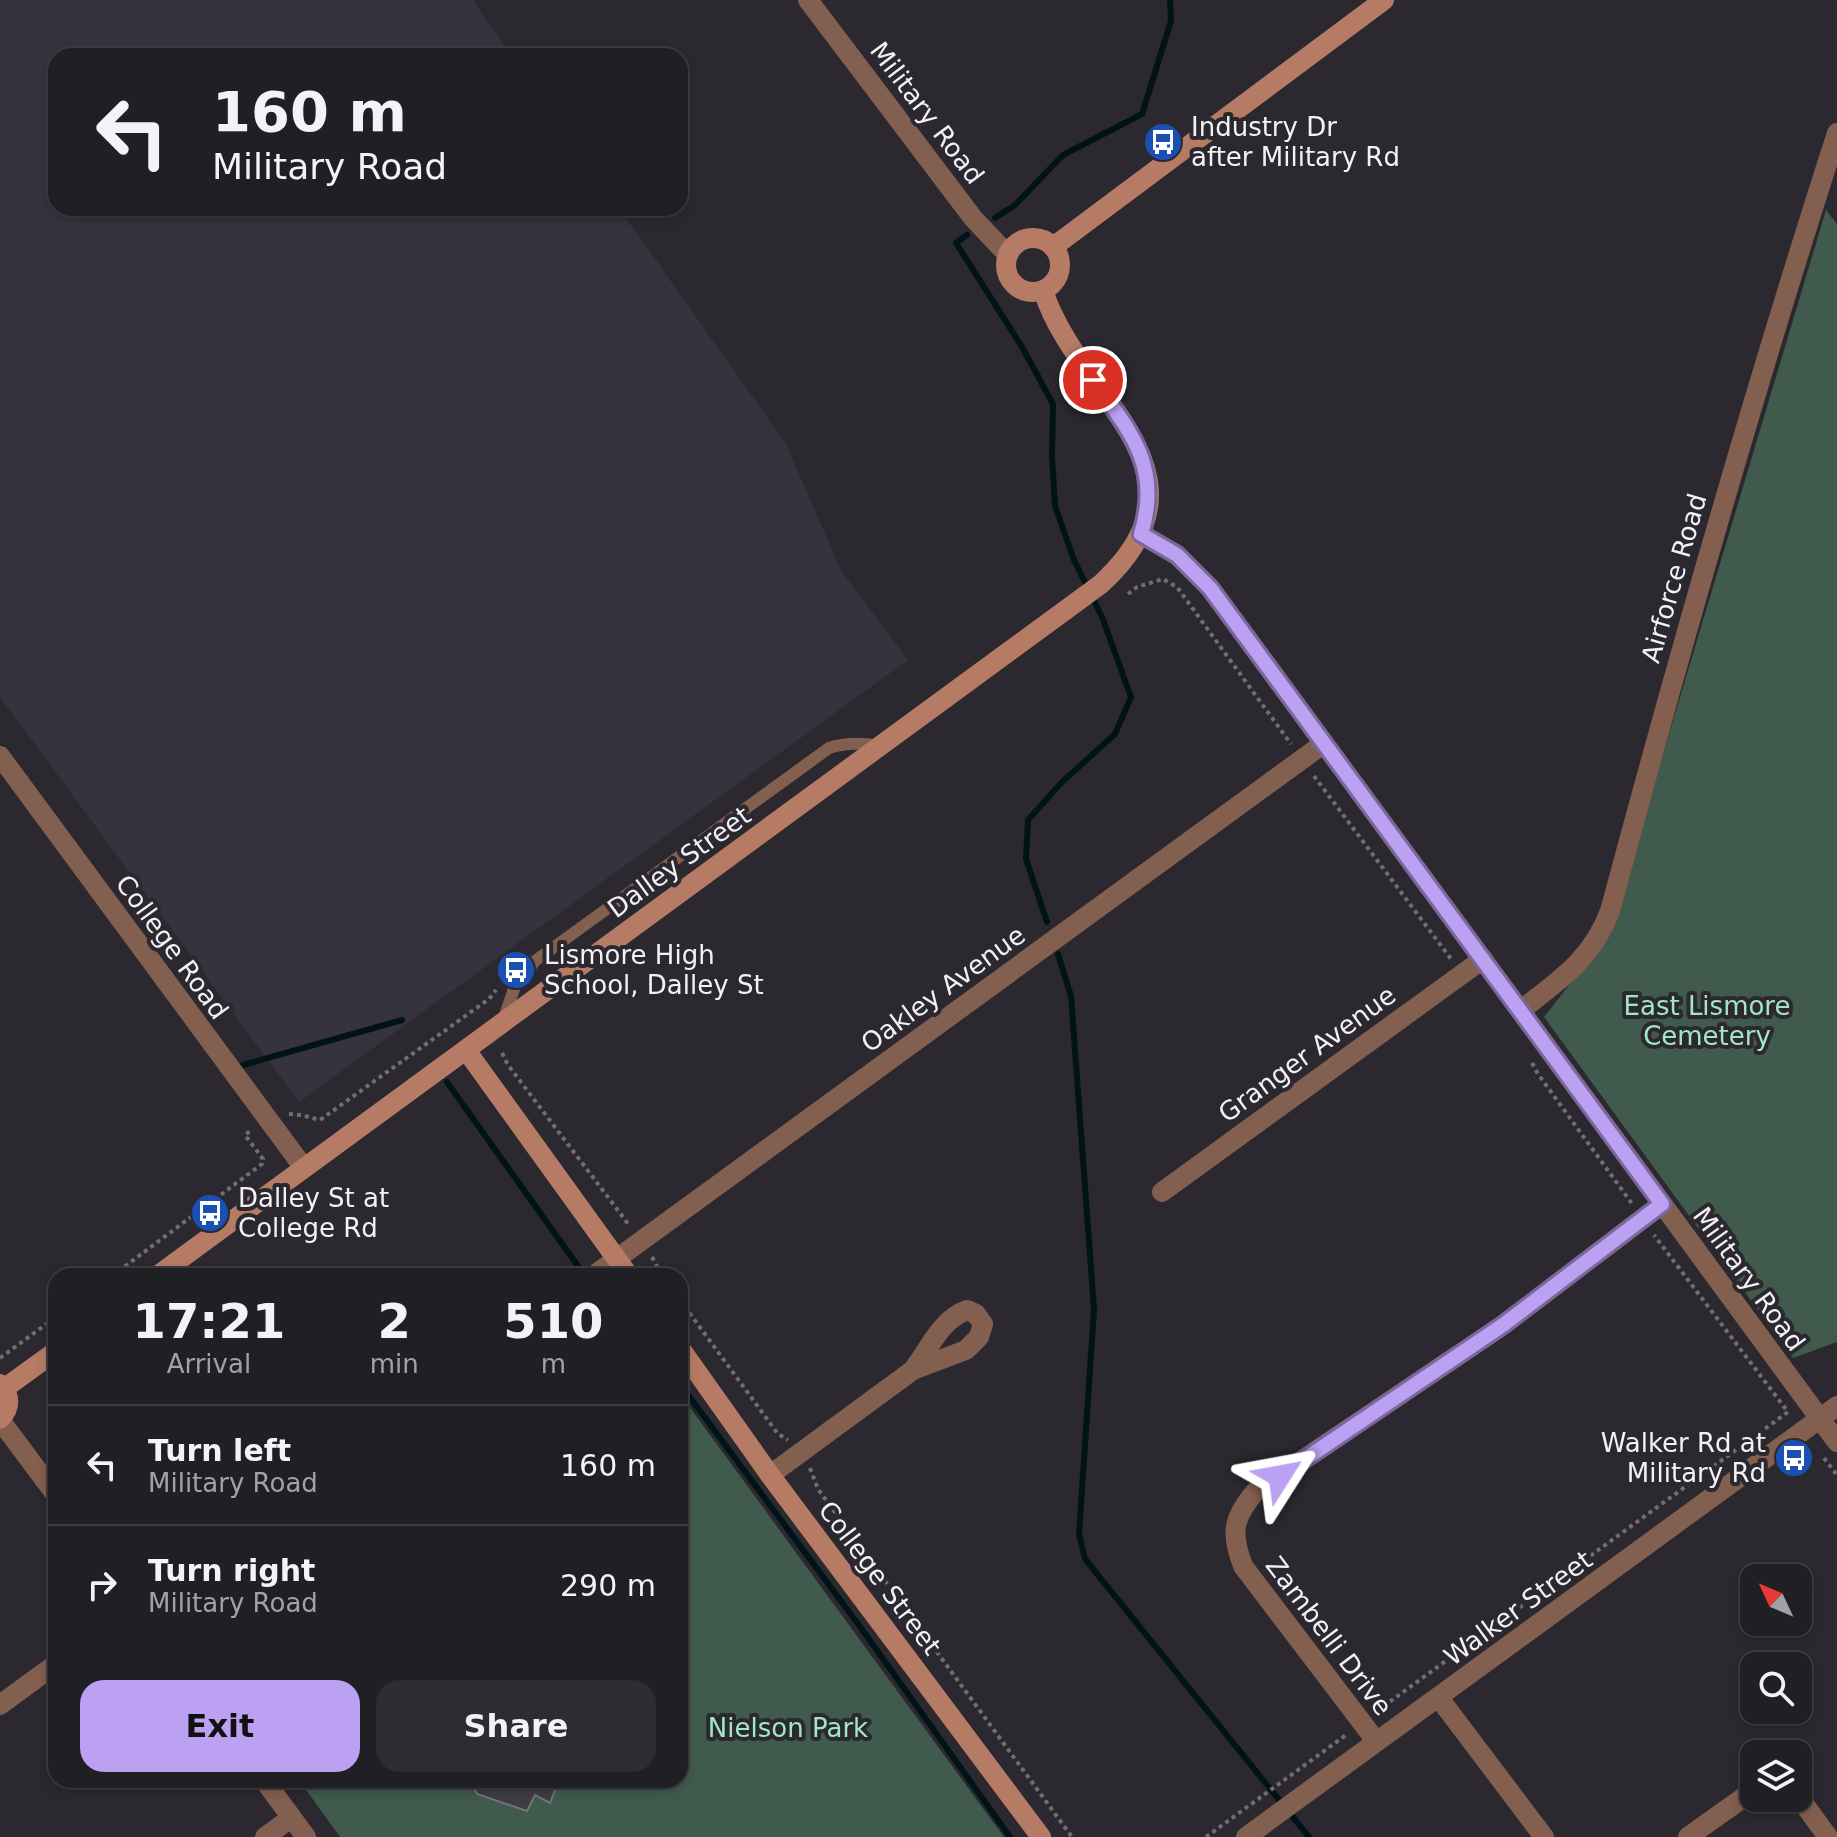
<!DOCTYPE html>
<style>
body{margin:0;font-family:"DejaVu Sans",sans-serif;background:#2d2c30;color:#f1f3f6;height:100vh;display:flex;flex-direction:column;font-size:30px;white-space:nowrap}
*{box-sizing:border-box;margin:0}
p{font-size:26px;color:#a2a2a6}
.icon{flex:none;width:44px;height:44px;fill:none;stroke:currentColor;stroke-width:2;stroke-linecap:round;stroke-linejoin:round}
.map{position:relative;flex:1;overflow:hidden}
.drawer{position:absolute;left:48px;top:1268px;width:640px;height:520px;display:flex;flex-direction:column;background:#201f23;border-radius:24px;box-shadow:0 4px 12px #0003,0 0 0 2px #3d3d41}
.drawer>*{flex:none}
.banner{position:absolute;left:48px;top:48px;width:640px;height:168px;border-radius:24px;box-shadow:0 4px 12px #0003,0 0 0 2px #3d3d41;background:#201f23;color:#f1f3f6;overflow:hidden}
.needle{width:52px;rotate:314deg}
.buttons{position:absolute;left:1740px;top:1564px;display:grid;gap:16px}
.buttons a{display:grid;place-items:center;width:72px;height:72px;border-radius:16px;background:#201f23;box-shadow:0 4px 12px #0003,0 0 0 2px #3d3d41;font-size:40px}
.pin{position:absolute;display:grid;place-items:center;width:68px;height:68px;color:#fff;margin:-34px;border:4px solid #fff;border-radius:50%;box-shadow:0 2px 8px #0007}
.me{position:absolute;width:88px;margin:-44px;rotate:56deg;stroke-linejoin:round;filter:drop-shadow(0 0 6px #0008)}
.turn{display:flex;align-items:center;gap:28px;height:168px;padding:0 32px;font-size:36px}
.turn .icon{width:104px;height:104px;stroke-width:2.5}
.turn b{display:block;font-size:56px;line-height:68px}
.eta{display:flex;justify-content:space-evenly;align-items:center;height:136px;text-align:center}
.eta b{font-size:48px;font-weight:800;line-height:56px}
.button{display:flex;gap:16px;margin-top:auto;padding:16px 32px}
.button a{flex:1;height:92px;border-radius:24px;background:#bca0f2;color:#111;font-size:32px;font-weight:800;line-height:92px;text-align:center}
.button a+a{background:#2d2c30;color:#f1f3f6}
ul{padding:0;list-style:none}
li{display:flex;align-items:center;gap:24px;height:120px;padding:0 32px;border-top:2px solid #3d3d41}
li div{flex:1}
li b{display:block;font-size:30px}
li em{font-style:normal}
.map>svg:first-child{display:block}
.built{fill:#36323e}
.green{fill:#405b4d}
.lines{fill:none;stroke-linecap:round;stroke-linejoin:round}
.stream{stroke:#001417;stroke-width:6}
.building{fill:#3f3d43;stroke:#75737a;stroke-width:2}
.path{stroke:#706e73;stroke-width:4;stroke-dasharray:4 4;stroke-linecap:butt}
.lane{stroke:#835f50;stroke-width:12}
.street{stroke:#835f50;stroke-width:20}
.secondary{stroke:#b57b64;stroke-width:20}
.route-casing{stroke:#7a689d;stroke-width:20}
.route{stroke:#bca0f2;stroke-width:14}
.labels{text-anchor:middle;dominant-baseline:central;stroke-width:8;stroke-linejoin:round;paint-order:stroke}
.street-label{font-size:26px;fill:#f2f1f5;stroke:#2b292f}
.poi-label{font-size:26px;fill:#f2f1f5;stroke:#2b292f;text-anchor:start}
.park-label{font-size:26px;fill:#a0e7c2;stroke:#2b292f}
</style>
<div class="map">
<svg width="1837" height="1837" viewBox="0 0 1837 1837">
<rect width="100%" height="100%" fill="#2b292f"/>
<!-- built -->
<path class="built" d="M0 0H476L474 2 512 56H56V208H619L786 444 841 570 908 660 299 1102 0 697Z"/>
<!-- green -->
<g class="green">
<path d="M1826 210 1837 224V1342L1793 1358 1544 1017 1609 934Z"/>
<path d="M680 1394 1004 1837H340L299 1780H680Z"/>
</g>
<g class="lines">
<!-- stream -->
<g class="stream">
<path d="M995 218 1015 205 1063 155 1142 114 1171 21 1170 0"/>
<path d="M967 235 956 243 1022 347 1053 404 1052 456 1055 506 1074 560 1102 617 1131 697 1115 734 1061 783 1028 820 1026 859 1047 922"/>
<path d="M1058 954 1071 996 1094 1309 1079 1534 1085 1559 1309 1837"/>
<path d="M243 1065 402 1020"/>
<path d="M447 1082 585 1276"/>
<path d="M680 1384 861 1628 1010 1837"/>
</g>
</g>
<!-- building -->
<path class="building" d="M470 1780H559L550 1803 535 1795 527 1811 477 1794Z"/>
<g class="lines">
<!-- path -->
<g class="path">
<path d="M1128 594 1137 587 1163 579 1177 587 1291 744"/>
<path d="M1314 776 1451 959"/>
<path d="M502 1053 508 1065 629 1225"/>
<path d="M1532 1063 1538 1074 1633 1205"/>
<path d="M289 1114 301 1115 320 1120 489 999 496 990"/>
<path d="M652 1257 662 1276"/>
<path d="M112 1276 262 1164 263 1159 245 1135 250 1131"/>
<path d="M680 1300 778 1434 788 1440"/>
<path d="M0 1358 56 1317"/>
<path d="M1824 1458 1837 1475"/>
<path d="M810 1468 818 1489 1072 1837"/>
<path d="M1377 1711 1788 1412 1654 1235"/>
<path d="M1206 1837 1346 1735"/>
</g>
<!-- lane -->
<path class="lane" d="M503 1021 515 986 535 961 829 748C846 742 863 743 880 746"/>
<!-- street -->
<g class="street">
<path d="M808 0 973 218 1008 255"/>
<path d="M1141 534 1177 555 1210 588 1837 1442"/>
<path d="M0 756 304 1168"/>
<path d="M1521 1010C1560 980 1592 959 1610 911 1680 650 1754 390 1837 133"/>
<path d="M1162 1192 1483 959"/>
<path d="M593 1276 1323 744"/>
<path d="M0 1420 56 1495"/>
<path d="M770 1475 913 1370 966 1350 979 1337 983 1324 976 1314 967 1310C940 1320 930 1348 913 1370"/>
<path d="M1439 1698 1544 1837"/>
<path d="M0 1705 56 1664"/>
<path d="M1376 1741 1243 1566C1231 1534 1232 1519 1255 1492L1503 1325 1662 1204"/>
<path d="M264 1780 306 1837"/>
<path d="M1798 1796 1828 1837"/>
<path d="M265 1837 291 1818"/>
<path d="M1246 1837 1837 1406"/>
<path d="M1688 1837 1754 1790"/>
</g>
<!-- secondary -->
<g class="secondary">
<circle cx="1033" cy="265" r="27"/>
<path d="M1053 247 1384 0"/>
<path d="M466 1050 629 1276"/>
<path d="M157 1276 1101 584C1224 471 1076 397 1043 290"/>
<path d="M680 1348 770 1475 1041 1837"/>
<path d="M0 1384C11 1395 11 1408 0 1419"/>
<path d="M5 1388 56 1351"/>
</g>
</g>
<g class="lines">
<!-- route casing -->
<g class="route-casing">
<path id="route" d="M1093 380C1130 431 1162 467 1141 534L1177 555 1210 588 1662 1204 1503 1325 1280 1476"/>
</g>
<!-- route -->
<use href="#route" class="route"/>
</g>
<!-- icons -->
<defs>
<g id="bus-disc" transform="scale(2)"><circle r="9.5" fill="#1a4fb4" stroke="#2b292f"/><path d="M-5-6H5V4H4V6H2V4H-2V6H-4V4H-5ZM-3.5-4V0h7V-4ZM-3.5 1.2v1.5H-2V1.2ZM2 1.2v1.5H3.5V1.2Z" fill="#fff"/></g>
</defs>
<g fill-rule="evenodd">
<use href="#bus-disc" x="1163" y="142"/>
<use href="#bus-disc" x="516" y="970"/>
<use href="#bus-disc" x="210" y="1213"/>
<use href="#bus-disc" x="1794" y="1458"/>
</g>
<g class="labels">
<!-- street labels -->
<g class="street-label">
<text transform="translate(927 113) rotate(53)">Military Road</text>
<text transform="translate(1674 578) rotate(-74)">Airforce Road</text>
<text transform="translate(679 862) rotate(-36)">Dalley Street</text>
<text transform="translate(172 947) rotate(54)">College Road</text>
<text transform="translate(943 989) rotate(-36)">Oakley Avenue</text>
<text transform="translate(1307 1054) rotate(-36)">Granger Avenue</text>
<text transform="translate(1749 1279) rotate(54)">Military Road</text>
<text transform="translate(880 1578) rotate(53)">College Street</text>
<text transform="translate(1518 1608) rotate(-36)">Walker Street</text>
<text transform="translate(1329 1636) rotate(53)">Zambelli Drive</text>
</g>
<!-- poi labels -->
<g class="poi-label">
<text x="1191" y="127">Industry Dr<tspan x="1191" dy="30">after Military Rd</tspan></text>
<text x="544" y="955">Lismore High<tspan x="544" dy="30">School, Dalley St</tspan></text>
<text x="238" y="1198">Dalley St at<tspan x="238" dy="30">College Rd</tspan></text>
<text x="1766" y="1443" text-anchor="end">Walker Rd at<tspan x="1766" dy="30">Military Rd</tspan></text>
</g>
<!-- park labels -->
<g class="park-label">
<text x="1707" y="1006">East Lismore<tspan x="1707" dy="30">Cemetery</tspan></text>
<text x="788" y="1728">Nielson Park</text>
</g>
</g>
</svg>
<div class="buttons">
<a><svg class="needle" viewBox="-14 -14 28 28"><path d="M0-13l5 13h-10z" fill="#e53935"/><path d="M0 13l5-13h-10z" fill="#a2a2a6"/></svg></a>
<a><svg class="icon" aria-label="search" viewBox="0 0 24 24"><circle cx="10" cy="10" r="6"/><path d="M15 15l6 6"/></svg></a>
<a><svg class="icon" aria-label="layers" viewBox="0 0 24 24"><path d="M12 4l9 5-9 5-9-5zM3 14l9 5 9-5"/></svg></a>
</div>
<div class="pin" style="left:1093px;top:380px;background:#d93025"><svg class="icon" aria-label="arrive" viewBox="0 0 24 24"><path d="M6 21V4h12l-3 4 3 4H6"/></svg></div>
<svg class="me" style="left:1280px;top:1476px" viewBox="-20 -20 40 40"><path d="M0-17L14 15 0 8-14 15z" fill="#bca0f2" stroke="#fff" stroke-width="4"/></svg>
<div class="banner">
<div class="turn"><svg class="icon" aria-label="left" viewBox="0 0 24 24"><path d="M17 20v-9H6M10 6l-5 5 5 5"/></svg><div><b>160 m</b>Military Road</div></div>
</div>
<section class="drawer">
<div class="eta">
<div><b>17:21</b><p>Arrival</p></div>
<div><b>2</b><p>min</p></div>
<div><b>510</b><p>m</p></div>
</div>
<ul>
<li><svg class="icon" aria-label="left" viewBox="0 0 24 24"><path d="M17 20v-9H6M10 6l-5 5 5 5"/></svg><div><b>Turn left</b><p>Military Road</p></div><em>160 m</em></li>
<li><svg class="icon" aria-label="right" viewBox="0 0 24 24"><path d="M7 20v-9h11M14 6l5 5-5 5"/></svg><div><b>Turn right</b><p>Military Road</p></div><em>290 m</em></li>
</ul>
<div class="button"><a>Exit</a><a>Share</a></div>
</section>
</div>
